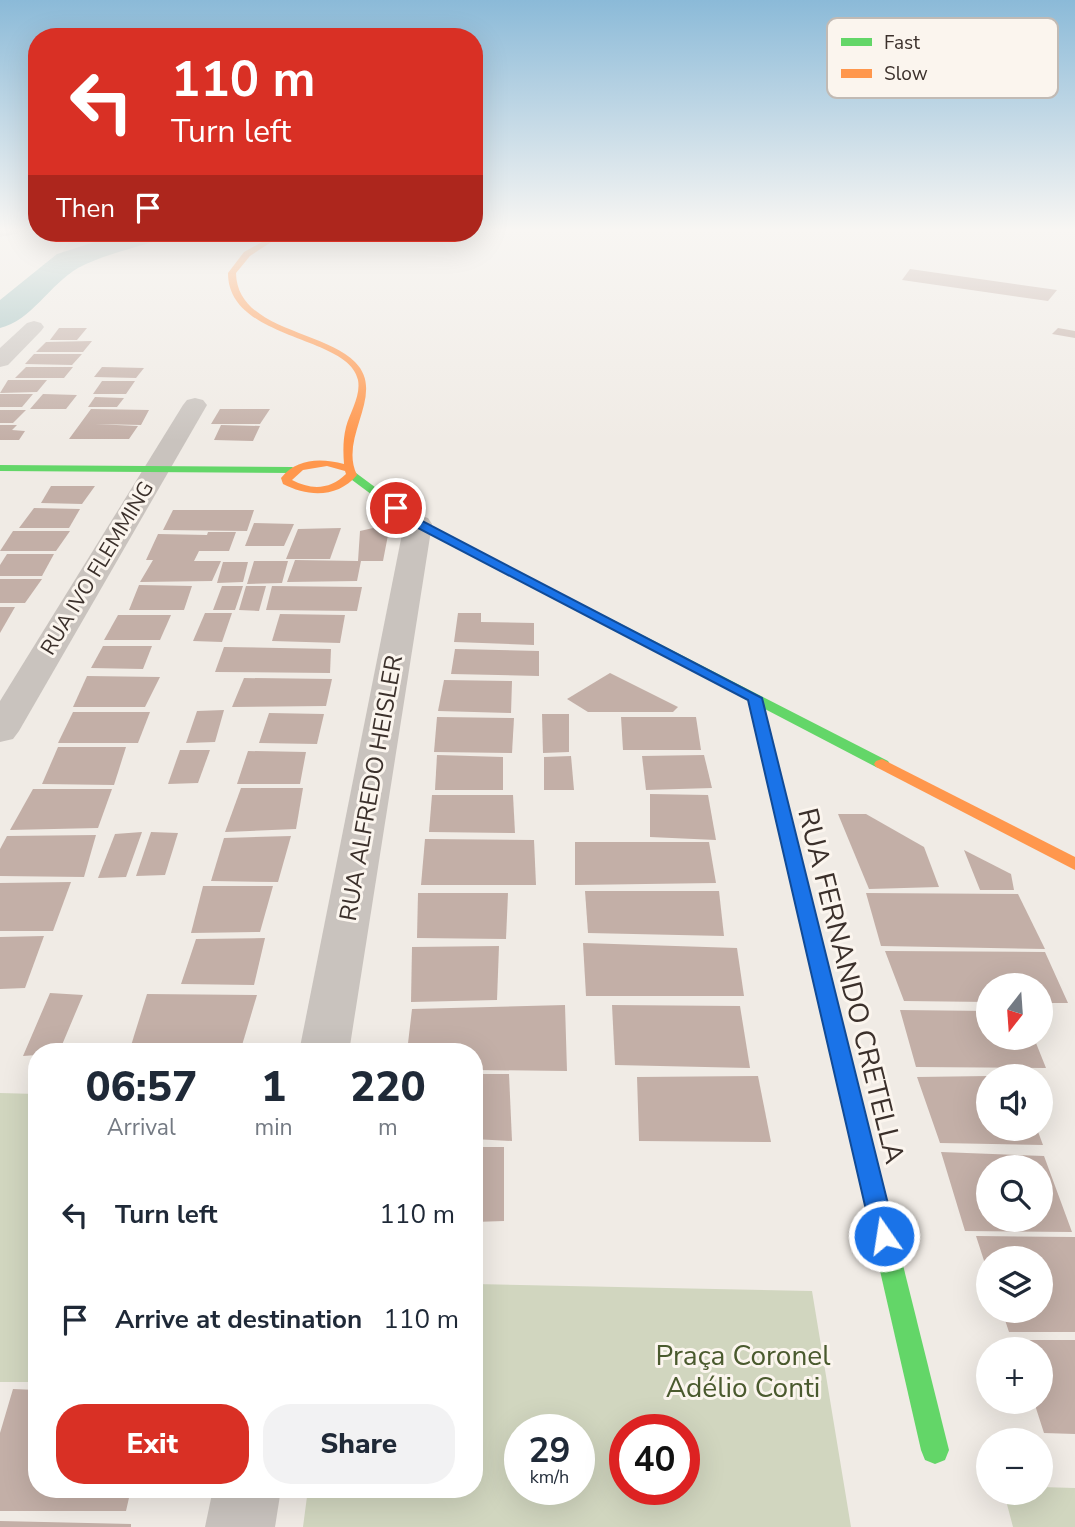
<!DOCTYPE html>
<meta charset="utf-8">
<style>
body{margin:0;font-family:"Nunito Sans",sans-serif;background:#f2f2f3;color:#1f2937;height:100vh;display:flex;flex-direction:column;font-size:26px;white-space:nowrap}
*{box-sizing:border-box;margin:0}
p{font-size:23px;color:#747a83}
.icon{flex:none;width:38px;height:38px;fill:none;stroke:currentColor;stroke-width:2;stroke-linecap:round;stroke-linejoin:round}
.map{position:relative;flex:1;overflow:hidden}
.side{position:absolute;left:28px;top:1043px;width:455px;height:455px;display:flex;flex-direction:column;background:#fff;border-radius:28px;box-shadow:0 7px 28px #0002}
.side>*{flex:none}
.hud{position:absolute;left:28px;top:28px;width:455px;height:214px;border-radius:28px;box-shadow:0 7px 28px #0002;background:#d93025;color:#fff;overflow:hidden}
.needle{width:46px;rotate:197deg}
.controls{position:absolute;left:976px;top:973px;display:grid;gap:14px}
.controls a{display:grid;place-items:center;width:77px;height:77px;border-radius:50%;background:#fff;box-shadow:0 7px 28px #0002;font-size:35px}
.speed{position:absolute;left:504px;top:1414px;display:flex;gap:14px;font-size:35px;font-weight:700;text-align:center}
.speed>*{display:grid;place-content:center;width:91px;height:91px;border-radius:50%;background:#fff;box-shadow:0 7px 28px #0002;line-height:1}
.speed small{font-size:18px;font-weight:400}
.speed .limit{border:10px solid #d22;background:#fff;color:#111}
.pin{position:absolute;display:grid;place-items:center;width:60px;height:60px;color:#fff;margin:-30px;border:4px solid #fff;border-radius:50%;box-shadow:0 2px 7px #0007}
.me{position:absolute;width:77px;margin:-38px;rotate:347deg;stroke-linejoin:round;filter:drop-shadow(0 0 5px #0008)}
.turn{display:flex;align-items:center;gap:24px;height:147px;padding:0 28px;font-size:32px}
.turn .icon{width:91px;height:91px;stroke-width:2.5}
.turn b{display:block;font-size:49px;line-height:60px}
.then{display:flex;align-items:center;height:66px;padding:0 28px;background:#0003;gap:14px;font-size:26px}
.eta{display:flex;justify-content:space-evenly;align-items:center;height:119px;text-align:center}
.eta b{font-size:42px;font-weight:800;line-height:49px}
.primary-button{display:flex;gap:14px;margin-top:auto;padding:14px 28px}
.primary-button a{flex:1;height:80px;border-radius:28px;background:#d93025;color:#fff;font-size:28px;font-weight:800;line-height:80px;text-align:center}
.primary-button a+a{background:#f2f2f3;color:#1f2937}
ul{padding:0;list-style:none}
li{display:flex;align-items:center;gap:21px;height:105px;padding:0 28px}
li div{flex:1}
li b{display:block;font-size:26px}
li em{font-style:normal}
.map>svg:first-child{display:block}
.green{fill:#d1d6bf;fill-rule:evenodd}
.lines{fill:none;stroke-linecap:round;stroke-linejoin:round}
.river{fill:#a1c2c1;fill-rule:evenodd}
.building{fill:#c3afa7;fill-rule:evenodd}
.street{fill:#c9c3be;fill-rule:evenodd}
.fast{fill:#63d668;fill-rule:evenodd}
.slow{fill:#ff974d;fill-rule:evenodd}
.route{fill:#1a73e8;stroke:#114b97;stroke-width:2}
.labels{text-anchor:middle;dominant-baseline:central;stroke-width:6;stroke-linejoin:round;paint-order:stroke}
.far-street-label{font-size:21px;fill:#3b302b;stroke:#fbf5ee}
.street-label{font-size:24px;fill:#3b302b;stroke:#fbf5ee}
.near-street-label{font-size:28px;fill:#3b302b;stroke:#fbf5ee}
.near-park-label{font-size:28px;fill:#4a5a2e;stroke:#fbf5ee}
.key{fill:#fbf5ee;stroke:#c1bab4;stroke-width:2}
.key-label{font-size:19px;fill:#3b302b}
</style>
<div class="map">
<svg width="1075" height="1527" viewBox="0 0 1075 1527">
<rect width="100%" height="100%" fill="#f0ebe5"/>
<!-- green -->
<g class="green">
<path d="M0 1093 37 1094V1382H0Z"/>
<path d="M474 1284 812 1291 851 1527H303L308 1489H474ZM520 1430H579V1489H520ZM625 1430H684V1489H625Z"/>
<path d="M1041 1487 1075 1488V1527H1013L1004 1493H1041Z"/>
</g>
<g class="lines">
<!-- river -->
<path class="river" d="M123 233H165L161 239C135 248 102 255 78 268 50 284 31 321 0 328V300L57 254Z"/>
</g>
<!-- building -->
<g class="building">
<path d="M910 269 1057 290 1048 301 902 280Z"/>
<path d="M59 328H87L77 340H50Z"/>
<path d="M1058 328 1075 331V338L1052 334Z"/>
<path d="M92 341 83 352H36L46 342Z"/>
<path d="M34 354H82L72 365 25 364Z"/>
<path d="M26 367H73L64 378H15Z"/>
<path d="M102 367 144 368 136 378 94 377Z"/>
<path d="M8 380H47L37 392 0 393Z"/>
<path d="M102 381H135L126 394H93Z"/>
<path d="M0 394H33L22 407H0Z"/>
<path d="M43 394 77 395 66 409H30Z"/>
<path d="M95 397 124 398 117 407H88Z"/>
<path d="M91 409 149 410 141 425 95 424 138 426 129 439H69Z"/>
<path d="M220 409H270L260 424H211Z"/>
<path d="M0 410H26L13 423H0Z"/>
<path d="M0 425H17L12 430 25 431 19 440H0Z"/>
<path d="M221 425 260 426 253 441 214 440Z"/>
<path d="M51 486H95L82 504 41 503Z"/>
<path d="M34 508 80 509 69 528H19Z"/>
<path d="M173 510H254L247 531 163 530Z"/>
<path d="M254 523 294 524 284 546H245Z"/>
<path d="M341 528 330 559H286L298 529Z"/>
<path d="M373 528 388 535 383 561H361L357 581 287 582 295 560 358 561 360 531Z"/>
<path d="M13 531H70L56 551H0Z"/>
<path d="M208 532H236L229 551H199L194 561H221L212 581 140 582 153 560H146L158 534 207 535Z"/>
<path d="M7 554H54L42 576H0V565Z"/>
<path d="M254 561H288L282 583 247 584Z"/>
<path d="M223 562H248L243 582 217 583Z"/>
<path d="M0 579H42L25 603H0Z"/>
<path d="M139 585 192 586 184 610H129Z"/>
<path d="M222 586H243L235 610H213Z"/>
<path d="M246 586H266L259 611 239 610Z"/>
<path d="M272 586 362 587 357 611 266 610Z"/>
<path d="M0 607H15L0 633Z"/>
<path d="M205 613H232L222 642 193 641Z"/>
<path d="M458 613H481V622L534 623V645L454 642Z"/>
<path d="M280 614 345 615 340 643 272 641Z"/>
<path d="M118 615H171L160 640H104Z"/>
<path d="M103 646H152L143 669 91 668Z"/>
<path d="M224 647 331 649 330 673 215 672Z"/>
<path d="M455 649 539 651V676L451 674Z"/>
<path d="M610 673 678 707 673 712H588L567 699Z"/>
<path d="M87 676 160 677 145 707H73Z"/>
<path d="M244 678 332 679 326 706 232 707Z"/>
<path d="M444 680 512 681 511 713 438 711Z"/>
<path d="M224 710 215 742 186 743 197 711Z"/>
<path d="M73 712H150L138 743H58Z"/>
<path d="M269 713 324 714 317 744 259 743Z"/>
<path d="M542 714H569V752L543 753Z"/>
<path d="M437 717 514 718 512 753 434 752Z"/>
<path d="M621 717H696L701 750H623Z"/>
<path d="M58 747H126L114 785 42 784Z"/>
<path d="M180 750H210L198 783 168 784Z"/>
<path d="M248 751 306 752 300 784H237Z"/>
<path d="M437 755 503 757V790H435Z"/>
<path d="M704 755 712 788 646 790 642 756Z"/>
<path d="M571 756 574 790H544V757Z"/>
<path d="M241 788H303L296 829 225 832Z"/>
<path d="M33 789H112L98 828 10 830Z"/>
<path d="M650 794 708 795 716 840 650 837Z"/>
<path d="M432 795H513L515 833 429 832Z"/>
<path d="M838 814H866L924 847 939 887 869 889Z"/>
<path d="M142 832 126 877 98 878 115 834Z"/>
<path d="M151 832 178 833 165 875 136 876Z"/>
<path d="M96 835 84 877 0 876V849L7 836Z"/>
<path d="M291 836 278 882 211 881 224 838Z"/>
<path d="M425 839 534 840 536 885H421Z"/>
<path d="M575 842H709L716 883 575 885Z"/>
<path d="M964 850 1011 874 1014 890H980Z"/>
<path d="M71 882 53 931H0V883Z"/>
<path d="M203 886H273L260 932 191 933Z"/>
<path d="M585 891H719L724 936 588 933Z"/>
<path d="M418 893H508L506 939 417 938Z"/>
<path d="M866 893 1018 894 1045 949 881 946Z"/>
<path d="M44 936 25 988 0 989V937Z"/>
<path d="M265 938 254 985 181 984 196 939Z"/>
<path d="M583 943 737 948 744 996H586Z"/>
<path d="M499 946 497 1000 411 1002 412 947Z"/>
<path d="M885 951 1045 952 1068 1003H1041V985H989V1002L904 1001Z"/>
<path d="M50 993 83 995 59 1052H37V1055L23 1056Z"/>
<path d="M147 994 257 995 240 1052H129Z"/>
<path d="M565 1005 567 1071 474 1070V1052H407L412 1009Z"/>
<path d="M612 1005 740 1006 750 1068 615 1065Z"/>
<path d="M900 1010 989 1011V1038H1034L1046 1068 916 1067Z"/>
<path d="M474 1074H509L512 1141 474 1139Z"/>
<path d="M758 1076 771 1142 639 1141 637 1077Z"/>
<path d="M989 1076V1129H1037L1043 1145 940 1143 917 1077Z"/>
<path d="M474 1147H504V1221L474 1222Z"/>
<path d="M941 1152 1044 1156 1072 1232 965 1231ZM989 1167H1041V1220H989Z"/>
<path d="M976 1236 1075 1237V1332H1009L1002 1311H1041V1258H989L988 1273Z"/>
<path d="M1014 1340H1075V1434L1044 1433 1034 1402H1041V1349H1017Z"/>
<path d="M13 1389 37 1390V1489H131L126 1511H0V1433Z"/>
<path d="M0 1521 131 1524V1527H0Z"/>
</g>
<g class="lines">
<!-- street -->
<g class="street">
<path d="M0 228H28L26 232 0 237Z"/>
<path d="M34 321 41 323 44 327 41 331 8 365 0 367V348L27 323Z"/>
<path d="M195 398 203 400 207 405 19 731 13 739 0 742V701L183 405 187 400Z"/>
<path d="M418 515 428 518 432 524 349 1052H299L404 524 408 518Z"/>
<path d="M213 1489H281L275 1527H205Z"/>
</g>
<!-- fast -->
<g class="fast">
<path d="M0 465 292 467 297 470 292 473 0 471Z"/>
<path d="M348 473H356L422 522 888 761 890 764 882 769 876 767 414 526 348 477Z"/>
<path d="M839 1040 846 1042 849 1048 949 1450 945 1460 935 1464 925 1460 921 1450 829 1048 832 1042Z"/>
</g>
<!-- slow -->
<g class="slow">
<path d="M278 233H285L250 256 236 273C237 330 323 330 355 362 387 394 338 437 357 475 338 498 308 497 283 484L281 478C297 458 321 458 344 464 343 451 343 439 346 427 350 412 361 396 358 380 349 335 228 341 228 273L244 252ZM327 466 345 471 346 474C330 490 311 490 292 480L303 470Z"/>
<path d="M755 694 762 698 849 1048 846 1054 839 1056 832 1054 829 1048 748 698Z"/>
<path d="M882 759 1075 857V870L876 767 874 764 876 761Z"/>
</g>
</g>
<!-- sky -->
<linearGradient id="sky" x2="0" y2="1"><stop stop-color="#8bbad8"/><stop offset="0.52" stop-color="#f8f6f3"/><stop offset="1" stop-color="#f8f6f3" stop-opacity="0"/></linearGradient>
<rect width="1075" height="441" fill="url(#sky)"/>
<!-- route -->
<path class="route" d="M392 505H400L422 521 762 698 896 1236 892 1243 884 1247 875 1243 872 1236 748 700 414 526 392 510Z"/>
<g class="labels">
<!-- far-street labels -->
<g class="far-street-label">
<text transform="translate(97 568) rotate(-59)">RUA IVO FLEMMING</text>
</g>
<!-- street labels -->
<g class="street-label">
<text transform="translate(371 788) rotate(-80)">RUA ALFREDO HEISLER</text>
</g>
<!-- near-street labels -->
<g class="near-street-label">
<text transform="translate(851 986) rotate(76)">RUA FERNANDO CRETELLA</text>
</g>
<!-- near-park labels -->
<g class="near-park-label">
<text x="743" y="1356">Praça Coronel<tspan x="743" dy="32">Adélio Conti</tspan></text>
</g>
</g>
<!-- legend -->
<rect x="827" y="18" width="231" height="80" rx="10" class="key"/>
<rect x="841" y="38" width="31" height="8" fill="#63d668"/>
<rect x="841" y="69" width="31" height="9" fill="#ff974d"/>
<g class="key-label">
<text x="884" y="49">Fast</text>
<text x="884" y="80">Slow</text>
</g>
</svg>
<div class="controls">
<a><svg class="needle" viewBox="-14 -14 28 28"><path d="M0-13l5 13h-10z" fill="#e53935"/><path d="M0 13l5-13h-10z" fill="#747a83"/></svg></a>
<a><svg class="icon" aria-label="sound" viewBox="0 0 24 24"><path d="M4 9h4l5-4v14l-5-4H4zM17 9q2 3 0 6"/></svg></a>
<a><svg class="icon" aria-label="search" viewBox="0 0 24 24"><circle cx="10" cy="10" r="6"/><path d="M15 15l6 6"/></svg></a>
<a><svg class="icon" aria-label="layers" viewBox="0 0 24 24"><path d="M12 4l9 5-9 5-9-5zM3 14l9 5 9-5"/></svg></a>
<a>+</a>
<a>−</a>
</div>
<div class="speed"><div>29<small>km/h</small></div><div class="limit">40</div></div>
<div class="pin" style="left:396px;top:508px;background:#d93025"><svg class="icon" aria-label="arrive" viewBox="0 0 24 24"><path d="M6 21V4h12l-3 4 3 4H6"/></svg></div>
<svg class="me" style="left:884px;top:1236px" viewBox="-20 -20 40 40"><circle r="17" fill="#1a73e8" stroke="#fff" stroke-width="3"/><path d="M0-11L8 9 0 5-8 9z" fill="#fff"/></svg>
<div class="hud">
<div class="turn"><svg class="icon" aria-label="left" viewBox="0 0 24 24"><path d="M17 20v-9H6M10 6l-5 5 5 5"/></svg><div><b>110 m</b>Turn left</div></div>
<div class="then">Then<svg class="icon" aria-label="arrive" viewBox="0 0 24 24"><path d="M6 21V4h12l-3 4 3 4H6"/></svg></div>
</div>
<section class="side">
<div class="eta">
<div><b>06:57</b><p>Arrival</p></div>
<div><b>1</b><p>min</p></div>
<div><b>220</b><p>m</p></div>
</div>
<ul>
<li><svg class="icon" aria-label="left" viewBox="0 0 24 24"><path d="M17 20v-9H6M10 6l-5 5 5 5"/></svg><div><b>Turn left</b></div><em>110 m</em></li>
<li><svg class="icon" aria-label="arrive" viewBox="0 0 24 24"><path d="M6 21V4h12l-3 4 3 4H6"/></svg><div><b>Arrive at destination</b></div><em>110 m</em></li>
</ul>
<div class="primary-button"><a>Exit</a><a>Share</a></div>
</section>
</div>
